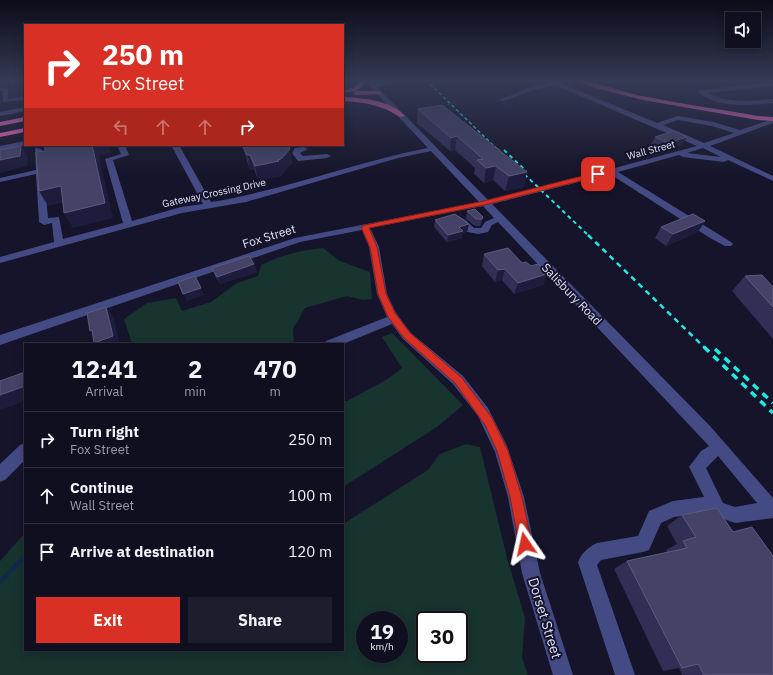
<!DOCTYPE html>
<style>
body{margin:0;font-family:"IBM Plex Sans",sans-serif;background:#1e1d2d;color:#f1f3f6;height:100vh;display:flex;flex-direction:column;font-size:15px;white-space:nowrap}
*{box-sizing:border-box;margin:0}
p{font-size:13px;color:#9c9ca5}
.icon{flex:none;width:22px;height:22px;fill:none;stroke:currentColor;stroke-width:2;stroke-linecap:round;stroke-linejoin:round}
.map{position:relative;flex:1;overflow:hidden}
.panel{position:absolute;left:24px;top:343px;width:320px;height:308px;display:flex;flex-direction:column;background:#100f20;border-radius:0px;box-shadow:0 2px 10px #0003,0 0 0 1px #302f3e}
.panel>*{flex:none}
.guide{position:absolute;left:24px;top:24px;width:320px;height:122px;border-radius:0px;box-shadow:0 2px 10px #0003,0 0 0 1px #302f3e;background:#d93025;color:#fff;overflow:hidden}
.controls{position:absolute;left:725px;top:12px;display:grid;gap:8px}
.controls a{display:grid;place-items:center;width:36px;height:36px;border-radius:0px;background:#100f20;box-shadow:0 2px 10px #0003,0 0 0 1px #302f3e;font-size:20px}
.speed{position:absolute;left:356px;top:611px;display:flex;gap:8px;font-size:20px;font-weight:700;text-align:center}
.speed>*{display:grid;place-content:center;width:52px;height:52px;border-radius:50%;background:#100f20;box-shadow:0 2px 10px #0003,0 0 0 1px #302f3e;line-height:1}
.speed small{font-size:10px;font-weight:400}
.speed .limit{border:2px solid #111;border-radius:6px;background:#fff;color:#111}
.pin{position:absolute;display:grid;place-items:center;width:34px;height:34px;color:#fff;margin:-17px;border-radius:8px;box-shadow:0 2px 6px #0006}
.me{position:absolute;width:44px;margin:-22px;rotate:349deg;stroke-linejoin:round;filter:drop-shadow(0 0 3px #0008)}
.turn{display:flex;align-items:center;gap:14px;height:84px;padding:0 12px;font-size:18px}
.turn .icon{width:52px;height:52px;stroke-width:2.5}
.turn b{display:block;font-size:28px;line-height:34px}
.lanes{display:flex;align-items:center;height:38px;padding:0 12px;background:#0003;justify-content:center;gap:20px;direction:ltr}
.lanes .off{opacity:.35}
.eta{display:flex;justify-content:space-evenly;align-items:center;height:68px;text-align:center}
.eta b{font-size:24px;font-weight:700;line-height:28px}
.action{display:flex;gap:8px;margin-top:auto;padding:8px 12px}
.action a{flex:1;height:46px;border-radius:0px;background:#d93025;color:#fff;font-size:16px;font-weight:700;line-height:46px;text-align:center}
.action a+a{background:#1e1d2d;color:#f1f3f6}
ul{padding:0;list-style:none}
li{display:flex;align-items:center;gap:12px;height:56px;padding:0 12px;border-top:1px solid #302f3e}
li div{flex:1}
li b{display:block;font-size:15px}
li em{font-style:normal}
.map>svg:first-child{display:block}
.green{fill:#17342f;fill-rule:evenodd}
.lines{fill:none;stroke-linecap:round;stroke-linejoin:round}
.stream{stroke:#112b46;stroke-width:5}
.minor{fill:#444a84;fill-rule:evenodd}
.highway{fill:#f067bb;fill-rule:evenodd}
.rail-far3{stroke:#1fe9e2;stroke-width:1.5;stroke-dasharray:3.5 2.5;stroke-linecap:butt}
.rail-far2{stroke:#1fe9e2;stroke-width:2;stroke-dasharray:4 3.5;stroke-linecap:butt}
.rail-far1{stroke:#1fe9e2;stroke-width:2.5;stroke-dasharray:5.5 4.5;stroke-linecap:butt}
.rail{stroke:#1fe9e2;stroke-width:3.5;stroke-dasharray:7 6;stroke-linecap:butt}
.wall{fill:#312f56}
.shaded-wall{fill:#1e1c3d}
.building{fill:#444267;stroke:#5c5b7f}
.route{fill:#d93025;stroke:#8d1f18}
.labels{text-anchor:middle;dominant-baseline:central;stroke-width:4;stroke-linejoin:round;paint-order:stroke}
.far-street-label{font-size:10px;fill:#e0e1fc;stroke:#15142a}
.street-label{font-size:12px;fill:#e0e1fc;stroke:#15142a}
.near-street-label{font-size:14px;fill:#e0e1fc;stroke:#15142a}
</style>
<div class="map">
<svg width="773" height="675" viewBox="0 0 773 675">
<rect width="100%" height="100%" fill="#15142a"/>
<!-- green -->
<g class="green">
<path d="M323 248 340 261 370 272 372 299 363 300 347 296 305 308 293 329 294 344H132L124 319 147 303 176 298 182 311 211 302 237 283 258 276 261 265C281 255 301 250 323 248Z"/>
<path d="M392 333 463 405 437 427 343 487V401H347L386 380 402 368 382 337Z"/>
<path d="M466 444 480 447 507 558 525 618 522 658 528 675H0V561L25 533V650H343V524L428 470 440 454ZM365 620H399V654H365ZM425 620H459V654H425Z"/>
</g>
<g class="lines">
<!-- stream -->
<path class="stream" d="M0 582 25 556"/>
<!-- minor -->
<g class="minor">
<path d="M364 80H371L374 84 395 80V83L377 87 488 200 540 188 697 146 555 85 533 90 504 101 499 100 529 88 550 83 545 80 558 82 657 123 678 116 713 122 740 130 773 119V123L710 146 773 176V181L728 160 724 162 683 157 679 155 618 172 731 242 733 244 731 246H725L710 238 610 174 492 204 710 426 773 498V518L735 523 707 513 674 517 661 523 649 550 643 552 601 560 597 565 635 675H615L578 562C582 553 588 547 597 543L638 536 649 511 673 501 704 497 689 467 701 451 709 446 498 222 492 225 488 232 478 234 467 232 451 218 453 216 456 215 464 219 474 228H481L485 222 494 218 483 206 370 228 379 247 387 294 396 313 411 333 463 376 488 408 507 446 524 497 540 573 573 675H553L522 573 508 497 495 452 478 416 453 384 403 339 392 324 343 344H324L326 341 387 317 377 294 369 247 362 230 300 242 0 345V335L295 238 479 202 431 151 398 158 246 202 182 213 0 263V257L54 242 52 223 44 225 39 222 36 174 0 182V178L36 170 35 148H38L42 150 48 218 59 217 63 239 123 223 105 159 121 154 117 145H125L129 155 113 160 132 221 181 207 203 204 171 145H179L211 202C285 190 355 162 428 148ZM678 120 712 126 734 133 704 143 663 125ZM703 148 721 157 687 153ZM718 456 757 503 735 507 723 503 706 468Z"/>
<path d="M773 82V86L708 93C727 104 752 101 773 99V103C750 105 717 109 698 92L701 90Z"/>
<path d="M0 87 8 89V99L25 96V100L3 102V91H0Z"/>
<path d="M25 107V111L0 116V112Z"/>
<path d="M25 141 26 145 0 150V146Z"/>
<path d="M304 147 308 149 300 153 303 156 327 154 331 156 327 158 298 161 292 153 295 148Z"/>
<path d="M25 443V460L5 480 0 482V464L20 445Z"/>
</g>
<!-- highway -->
<g class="highway">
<path d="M360 80H366C362 89 354 93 345 92V90L355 87Z"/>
<path d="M573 80C593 80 622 92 642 96 681 104 719 109 758 116L773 117V121L758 120 643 100 596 88Z"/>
<path d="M379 91 382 93 381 94 356 95 353 93 356 91Z"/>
<path d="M343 97C364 98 390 100 405 116L400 117C382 105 364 102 343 101Z"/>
<path d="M25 117V121L0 126V122Z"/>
<path d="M25 128V132L0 137V133Z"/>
</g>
<!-- rail-far3 -->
<path class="rail-far3" d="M426 80 497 149"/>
<!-- rail-far2 -->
<g class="rail-far2">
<path d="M496 148 506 157"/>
<path d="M504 150 526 171"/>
<path d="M519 169 589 236"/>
</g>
<!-- rail-far1 -->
<path class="rail-far1" d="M588 235 705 348"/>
<!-- rail -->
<g class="rail">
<path d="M704 347 773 413"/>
<path d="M715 349 773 403"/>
</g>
</g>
<!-- wall -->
<g class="wall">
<path d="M442 105 524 187 505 191 493 180 484 183 474 174 475 168 455 150 450 151 417 123 418 109Z"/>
<path d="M655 137 683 144 665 150 651 144Z"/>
<path d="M245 145H288L292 163 283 173 281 174 282 176 258 180 254 169 250 170 247 161 243 147H246Z"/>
<path d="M467 211 483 217 481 225 480 226H475L466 219Z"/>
<path d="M435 220 469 224 467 232 462 233V238L447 242 434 227Z"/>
<path d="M661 227 698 232 666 246 655 238Z"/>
<path d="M484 254 522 263 547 274 543 285 514 294 502 280 495 282 482 266Z"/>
<path d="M254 264 257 272 220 284 215 276 212 268Z"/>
<path d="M745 276 773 287V339L732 291Z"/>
<path d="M717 508 773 675H682L679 668 663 671 614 569 627 561 667 552 666 550 677 544 667 526 682 515Z"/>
</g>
<!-- shaded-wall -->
<g class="shaded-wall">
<path d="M25 81V95L17 96 10 83Z"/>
<path d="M457 136 455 150 450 151 451 138Z"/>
<path d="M687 137 683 144 665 150 668 143Z"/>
<path d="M92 145H109L111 153 99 155 113 218 73 228 64 213Z"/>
<path d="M21 146 28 156 27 166 0 173V160Z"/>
<path d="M290 149 292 163 283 173 281 174 282 176 258 180 255 166Z"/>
<path d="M247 155H250L254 169 250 170Z"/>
<path d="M496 166 493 180 484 183 486 168Z"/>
<path d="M527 172 524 187 505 191 509 176Z"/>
<path d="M61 186 70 201 48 206 39 191Z"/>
<path d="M483 217 481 225 480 226 482 219Z"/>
<path d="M705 221 698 232 666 246 673 234Z"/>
<path d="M469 224 467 232 462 233V238L447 242 448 235 459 227Z"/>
<path d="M254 264 257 272 220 284 217 277Z"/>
<path d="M505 269 502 280 495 282 498 270Z"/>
<path d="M547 274 543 285 514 294 518 283Z"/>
<path d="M201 288 204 295 187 301 183 294Z"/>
<path d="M106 307 114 318 120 344H95L94 343 98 341 90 331 92 330Z"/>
<path d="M25 386V401L0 410V395Z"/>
</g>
<!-- building -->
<g class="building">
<path d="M10 80H25V81L10 83Z"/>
<path d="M442 105 527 172 509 176 496 166 486 168 477 160 483 159 457 136 451 138 418 109Z"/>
<path d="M674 131 687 137 668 143 655 137Z"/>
<path d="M45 145H92L105 203 64 213 61 186 39 191 36 152 45 151Z"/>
<path d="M247 145H288L290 149 281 159 278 160 279 161 255 166 250 155H247L243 147H248Z"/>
<path d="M21 146 20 156 0 160V150Z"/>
<path d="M475 209 483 217 482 219H476L467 211Z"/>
<path d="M455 214 469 224 459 227 463 231 448 235 435 220Z"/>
<path d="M693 214 705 221 673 234 661 227Z"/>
<path d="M508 248 522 263 526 262 531 266 538 264 547 274 518 283 505 269 498 270 484 254Z"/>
<path d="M249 256 254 264 217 277 212 268Z"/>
<path d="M762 275 773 287V307L745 276Z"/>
<path d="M195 276 201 288 183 294 178 282Z"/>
<path d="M106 307 113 336 94 343 92 330 90 331 87 313Z"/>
<path d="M25 372V386L0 395V381Z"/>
<path d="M717 508 733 532 752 527 773 556V675H704L698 664 682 668 627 561 687 548 683 541 696 537 682 515Z"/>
</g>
<!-- sky -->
<linearGradient id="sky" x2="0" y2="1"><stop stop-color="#0c0b17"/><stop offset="0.46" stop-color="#353a55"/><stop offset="1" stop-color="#353a55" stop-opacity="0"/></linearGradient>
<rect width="773" height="175" fill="url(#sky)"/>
<!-- route -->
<path class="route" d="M598 172 601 174 600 176 484 205 369 228 377 247 386 294 395 313 410 333 462 378 492 418 508 451 522 497 532 544 530 549 525 550 521 549 519 544 510 497 497 451 485 425 455 383 404 338 388 317 378 294 370 247 361 227 365 225 484 201Z"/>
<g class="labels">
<!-- far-street labels -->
<g class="far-street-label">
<text transform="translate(651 150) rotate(-15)">Wall Street</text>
<text transform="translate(214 193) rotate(-12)">Gateway Crossing Drive</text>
</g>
<!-- street labels -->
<g class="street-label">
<text transform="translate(269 236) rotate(-17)">Fox Street</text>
<text transform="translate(572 294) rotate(46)">Salisbury Road</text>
</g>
<!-- near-street labels -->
<g class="near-street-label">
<text transform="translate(545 618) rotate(73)">Dorset Street</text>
</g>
</g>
</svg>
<div class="controls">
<a><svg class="icon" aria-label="sound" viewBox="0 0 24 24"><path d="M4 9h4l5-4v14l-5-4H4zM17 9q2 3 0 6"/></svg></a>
</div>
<div class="speed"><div>19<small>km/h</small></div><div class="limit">30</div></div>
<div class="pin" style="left:598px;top:174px;background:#d93025"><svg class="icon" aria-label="arrive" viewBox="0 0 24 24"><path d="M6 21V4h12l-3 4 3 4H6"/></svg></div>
<svg class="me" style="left:525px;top:544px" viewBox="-20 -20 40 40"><path d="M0-17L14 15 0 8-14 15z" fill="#d93025" stroke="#fff" stroke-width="4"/></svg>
<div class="guide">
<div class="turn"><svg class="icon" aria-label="right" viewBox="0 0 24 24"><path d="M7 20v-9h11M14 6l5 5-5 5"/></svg><div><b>250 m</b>Fox Street</div></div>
<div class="lanes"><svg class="icon off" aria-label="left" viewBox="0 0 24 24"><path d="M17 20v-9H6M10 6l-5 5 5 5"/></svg><svg class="icon off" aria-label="ahead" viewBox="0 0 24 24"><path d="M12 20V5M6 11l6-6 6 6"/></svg><svg class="icon off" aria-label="ahead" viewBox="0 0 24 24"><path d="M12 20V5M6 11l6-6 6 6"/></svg><svg class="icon" aria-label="right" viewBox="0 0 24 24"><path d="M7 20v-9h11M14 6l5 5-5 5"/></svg></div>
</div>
<section class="panel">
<div class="eta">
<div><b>12:41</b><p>Arrival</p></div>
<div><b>2</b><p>min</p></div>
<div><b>470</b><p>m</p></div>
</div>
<ul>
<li><svg class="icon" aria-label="right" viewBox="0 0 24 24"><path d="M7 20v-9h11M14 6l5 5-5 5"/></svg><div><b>Turn right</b><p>Fox Street</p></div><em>250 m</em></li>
<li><svg class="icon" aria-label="ahead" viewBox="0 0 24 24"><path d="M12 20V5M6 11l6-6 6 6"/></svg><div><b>Continue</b><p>Wall Street</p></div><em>100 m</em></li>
<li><svg class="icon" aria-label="arrive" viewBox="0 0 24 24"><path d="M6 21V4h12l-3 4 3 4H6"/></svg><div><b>Arrive at destination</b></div><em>120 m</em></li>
</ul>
<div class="action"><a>Exit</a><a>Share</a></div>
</section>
</div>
